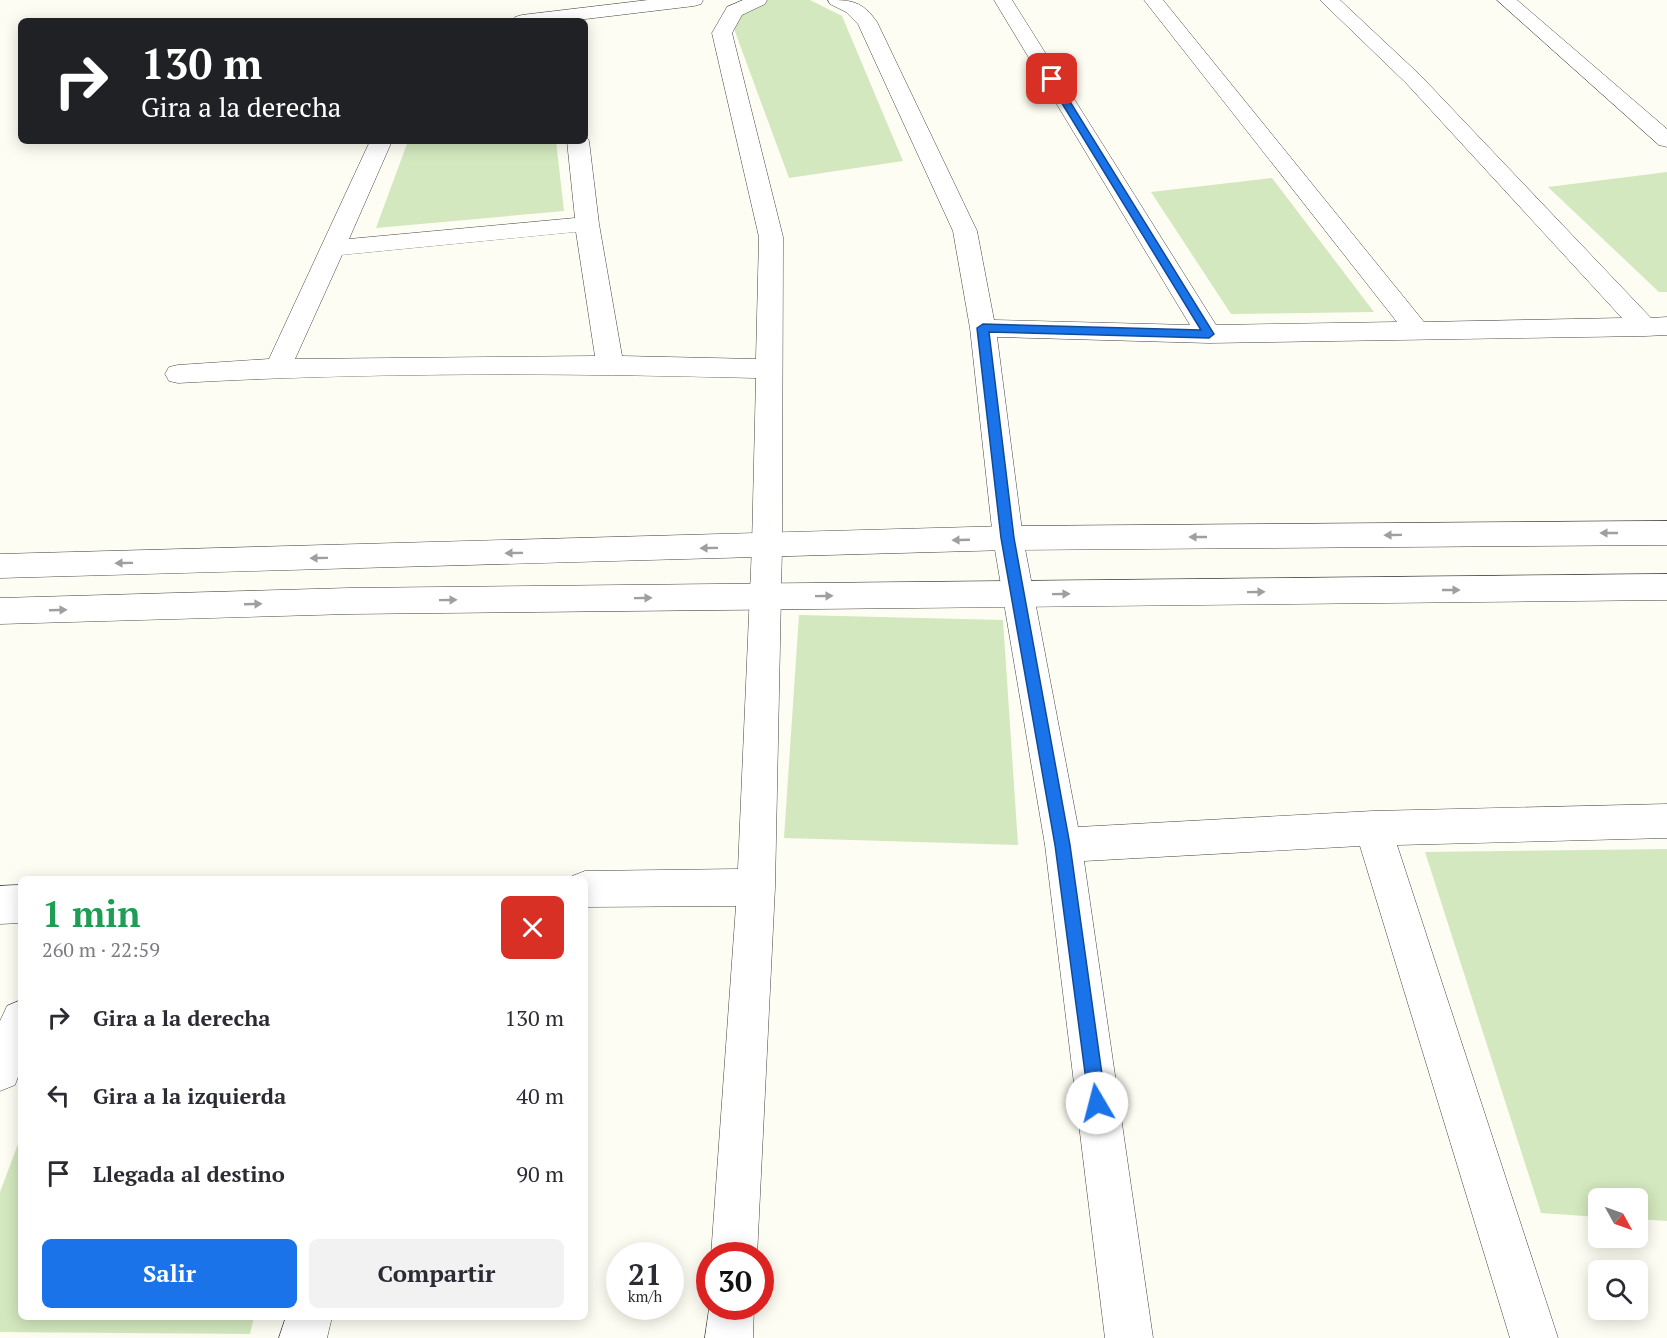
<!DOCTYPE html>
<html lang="es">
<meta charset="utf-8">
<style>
body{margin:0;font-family:"PT Serif",serif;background:#f2f2f3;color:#2b2b33;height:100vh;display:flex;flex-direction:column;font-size:22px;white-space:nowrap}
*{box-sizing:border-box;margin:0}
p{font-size:20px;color:#7c7c81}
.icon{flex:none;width:33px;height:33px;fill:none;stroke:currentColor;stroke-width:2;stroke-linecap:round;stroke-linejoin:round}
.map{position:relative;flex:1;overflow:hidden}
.details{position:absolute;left:18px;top:876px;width:570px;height:444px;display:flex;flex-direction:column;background:#fff;border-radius:9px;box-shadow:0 3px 15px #0003}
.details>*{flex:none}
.hud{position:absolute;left:18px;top:18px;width:570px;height:126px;border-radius:9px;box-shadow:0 3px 15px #0003;background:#202124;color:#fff;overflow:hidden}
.needle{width:39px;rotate:130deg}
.tools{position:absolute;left:1588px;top:1188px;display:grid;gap:12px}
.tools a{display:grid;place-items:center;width:60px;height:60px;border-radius:9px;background:#fff;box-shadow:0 3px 15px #0003;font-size:30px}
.speed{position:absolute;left:606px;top:1242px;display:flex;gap:12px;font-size:30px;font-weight:700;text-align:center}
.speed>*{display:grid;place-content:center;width:78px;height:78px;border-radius:50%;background:#fff;box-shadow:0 3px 15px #0003;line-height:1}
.speed small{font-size:15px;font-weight:400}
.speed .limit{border:9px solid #d22;background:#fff;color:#111}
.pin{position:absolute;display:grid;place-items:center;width:51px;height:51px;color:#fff;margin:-26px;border-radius:12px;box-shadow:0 3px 9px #0006}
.me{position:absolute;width:66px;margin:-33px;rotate:352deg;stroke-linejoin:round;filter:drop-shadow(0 0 4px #0008)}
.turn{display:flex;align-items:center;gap:21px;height:126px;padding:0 24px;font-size:27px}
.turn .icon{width:78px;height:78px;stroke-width:2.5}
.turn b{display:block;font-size:42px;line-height:51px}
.round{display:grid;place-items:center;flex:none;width:63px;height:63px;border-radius:9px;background:#f2f2f3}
.overview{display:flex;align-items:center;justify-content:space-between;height:102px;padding:0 24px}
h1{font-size:36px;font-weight:700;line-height:45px;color:#1e9e55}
.action{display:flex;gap:12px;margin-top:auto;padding:12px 24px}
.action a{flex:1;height:69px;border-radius:9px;background:#1a73e8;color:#fff;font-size:24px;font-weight:700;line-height:69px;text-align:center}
.action a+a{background:#f2f2f3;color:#2b2b33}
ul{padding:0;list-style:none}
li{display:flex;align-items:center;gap:18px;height:78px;padding:0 24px}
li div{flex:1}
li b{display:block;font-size:22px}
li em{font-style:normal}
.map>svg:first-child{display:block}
.green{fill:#d3e8be}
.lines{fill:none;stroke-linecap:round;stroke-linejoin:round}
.minor-casing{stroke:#434343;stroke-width:1}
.tertiary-casing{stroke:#434343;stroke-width:1}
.minor{fill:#fff;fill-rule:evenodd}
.tertiary{fill:#fff;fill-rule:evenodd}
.oneway{fill:#9f9f9f}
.route{fill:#1a73e8;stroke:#114b97;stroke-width:1.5}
</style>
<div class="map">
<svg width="1667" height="1338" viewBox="0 0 1667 1338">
<rect width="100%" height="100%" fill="#fefdf3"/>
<!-- green -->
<g class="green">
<path d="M762 0H810L842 16 903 161 789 178 730 18Z"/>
<path d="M408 141H556L564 211 376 228Z"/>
<path d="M1667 172V292H1659L1548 187Z"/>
<path d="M1272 178 1374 312 1231 314 1151 192Z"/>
<path d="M799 615 1003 620 1018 845 784 838Z"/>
<path d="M1667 849V1221L1638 1219V1198H1599V1217L1541 1213 1425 852Z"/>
<path d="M21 1136V1317H254L250 1334 0 1332V1192Z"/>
</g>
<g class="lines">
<!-- minor casing -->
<g class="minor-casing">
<g id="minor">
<path d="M648 0H703L701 4 694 6 569 21H512L515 17 522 15Z"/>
<path d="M743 0H767L765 4 742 15 732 33 783 237 782 546 775 887 757 1256H711L736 906 585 907V879H570L572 876 585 871 738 869 752 546 756 378C563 373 370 372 178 383L169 381 165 374 169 367 178 365 269 359 370 141H392L349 239 575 218 567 141H585L586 136 589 141 599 224 622 356 756 359 759 237 712 33 727 7ZM576 232 595 356 295 359 342 255Z"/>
<path d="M828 0C852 0 862 1 877 22L977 231 994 320 1190 325 994 0H1012L1216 325 1397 322 1144 0H1163L1424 322 1622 318 1406 83 1320 0H1340L1420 75 1651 318 1667 317V335L1645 336 1209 343 997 337 1023 538 1078 827 1373 811 1667 804V838L1397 845 1558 1338H1510L1360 846 1084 861 1153 1338H1105L1045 845 993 538 970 328 953 231 858 24 846 12 830 4Z"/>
<path d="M1497 0H1517L1667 129V147L1659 145Z"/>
<path d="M21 885V923L0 924V886Z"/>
<path d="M21 1000V1069L15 1085 0 1091V1021L7 1006Z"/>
<path d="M710 1302V1306H754L753 1338H705Z"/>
<path d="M286 1317H332L327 1338H279Z"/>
</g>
</g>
<!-- tertiary casing -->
<g class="tertiary-casing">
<g id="tertiary">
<path d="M1667 521V545L1008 550 0 578V554L1008 526Z"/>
<path d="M1667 574V600L349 614 0 624V598L349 588Z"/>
</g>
</g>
<!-- minor -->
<use href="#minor" class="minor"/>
<!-- tertiary -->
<use href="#tertiary" class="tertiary"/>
</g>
<!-- one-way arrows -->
<defs><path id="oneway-solid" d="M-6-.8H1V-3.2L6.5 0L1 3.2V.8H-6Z" transform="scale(1.5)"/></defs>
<g class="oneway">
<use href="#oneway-solid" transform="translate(1609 533) rotate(180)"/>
<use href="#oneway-solid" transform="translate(1393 535) rotate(179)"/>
<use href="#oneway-solid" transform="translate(1198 537) rotate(180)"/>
<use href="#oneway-solid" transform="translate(961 540) rotate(178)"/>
<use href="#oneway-solid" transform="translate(709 548) rotate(179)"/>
<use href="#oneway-solid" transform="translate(514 553) rotate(179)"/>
<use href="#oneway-solid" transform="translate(319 558) rotate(179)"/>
<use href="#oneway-solid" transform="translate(124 563) rotate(179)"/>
<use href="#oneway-solid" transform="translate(1451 590)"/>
<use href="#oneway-solid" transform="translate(1256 592) rotate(-1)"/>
<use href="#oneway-solid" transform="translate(1061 594) rotate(-1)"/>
<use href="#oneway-solid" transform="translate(824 596) rotate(-1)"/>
<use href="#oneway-solid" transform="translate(643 598) rotate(-1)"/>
<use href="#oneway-solid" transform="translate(448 600) rotate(-1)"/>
<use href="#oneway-solid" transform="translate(253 604) rotate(-2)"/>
<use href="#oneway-solid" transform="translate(58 610) rotate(-2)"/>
</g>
<!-- route -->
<path class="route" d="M1052 76 1056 79 1214 334 1209 338 989 332 1014 538 1070 845 1106 1103 1104 1110 1097 1112 1091 1110 1089 1103 1055 845 1001 538 977 328 983 324 1201 330 1047 79Z"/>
</svg>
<div class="tools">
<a><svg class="needle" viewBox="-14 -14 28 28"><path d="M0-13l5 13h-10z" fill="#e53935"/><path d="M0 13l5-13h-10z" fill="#7c7c81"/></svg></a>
<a><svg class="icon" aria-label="search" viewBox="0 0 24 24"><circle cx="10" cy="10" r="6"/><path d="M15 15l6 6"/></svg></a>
</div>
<div class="speed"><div>21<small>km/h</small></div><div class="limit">30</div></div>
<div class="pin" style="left:1052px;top:79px;background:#d93025"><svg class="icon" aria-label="arrive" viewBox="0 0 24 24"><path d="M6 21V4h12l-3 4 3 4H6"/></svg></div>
<svg class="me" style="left:1097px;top:1103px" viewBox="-20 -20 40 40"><circle r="19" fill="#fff"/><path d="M0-13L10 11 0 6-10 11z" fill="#1a73e8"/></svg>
<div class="hud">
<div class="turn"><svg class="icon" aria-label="right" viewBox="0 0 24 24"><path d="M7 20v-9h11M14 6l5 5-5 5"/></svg><div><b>130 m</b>Gira a la derecha</div></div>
</div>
<section class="details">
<div class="overview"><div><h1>1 min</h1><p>260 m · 22:59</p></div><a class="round" style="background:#d93025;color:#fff"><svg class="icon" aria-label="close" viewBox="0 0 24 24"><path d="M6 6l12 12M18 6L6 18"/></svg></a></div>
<ul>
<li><svg class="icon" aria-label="right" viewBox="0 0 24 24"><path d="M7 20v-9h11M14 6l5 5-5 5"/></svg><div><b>Gira a la derecha</b></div><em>130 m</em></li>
<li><svg class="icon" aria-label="left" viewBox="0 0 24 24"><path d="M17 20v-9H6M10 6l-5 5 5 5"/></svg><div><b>Gira a la izquierda</b></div><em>40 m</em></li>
<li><svg class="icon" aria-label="arrive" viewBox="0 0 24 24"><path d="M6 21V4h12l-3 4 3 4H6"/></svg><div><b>Llegada al destino</b></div><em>90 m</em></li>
</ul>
<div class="action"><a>Salir</a><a>Compartir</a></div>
</section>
</div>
